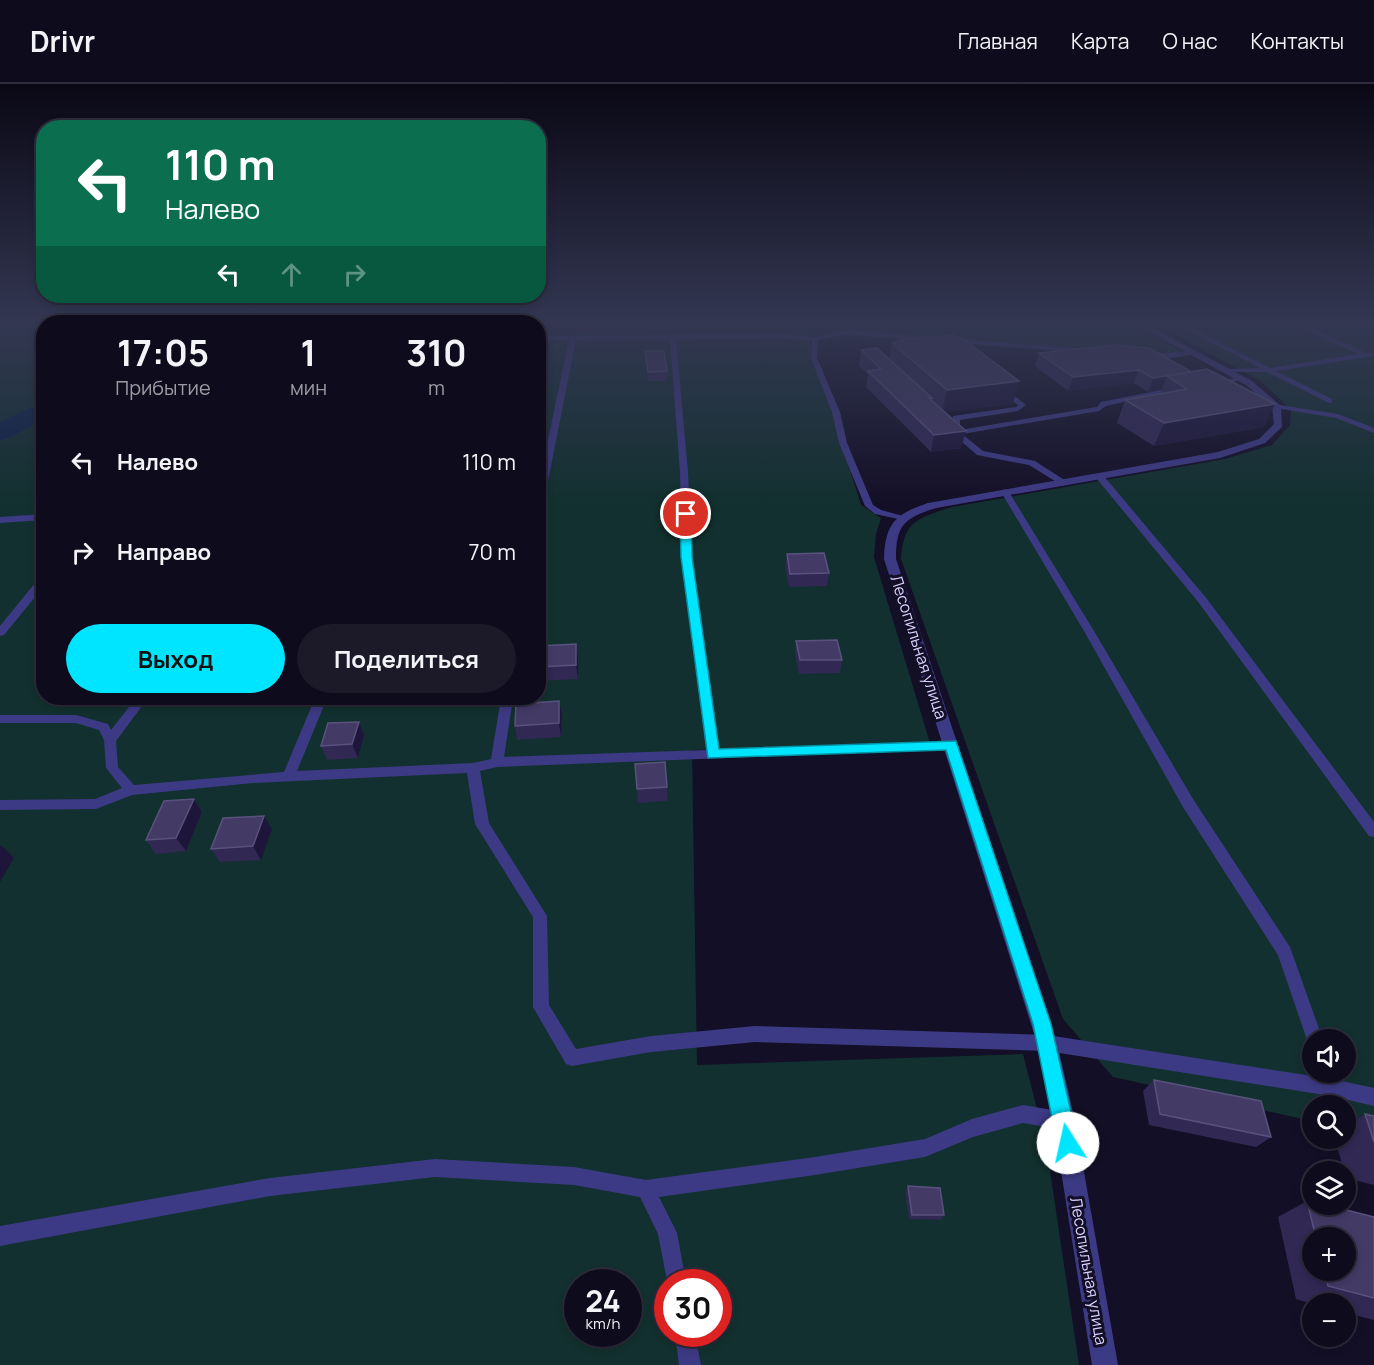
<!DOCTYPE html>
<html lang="ru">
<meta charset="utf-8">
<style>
body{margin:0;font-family:Manrope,sans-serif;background:#1c1929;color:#f1f3f6;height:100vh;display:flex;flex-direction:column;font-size:22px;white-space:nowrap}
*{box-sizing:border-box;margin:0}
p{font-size:20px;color:#9b9ba3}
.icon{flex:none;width:33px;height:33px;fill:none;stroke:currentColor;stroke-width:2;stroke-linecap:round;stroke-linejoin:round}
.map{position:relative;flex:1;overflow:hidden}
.details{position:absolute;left:36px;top:231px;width:510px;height:390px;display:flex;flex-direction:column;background:#0e0b1c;border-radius:24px;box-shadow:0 3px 9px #0003,0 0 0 2px #2e2b3b}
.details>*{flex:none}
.top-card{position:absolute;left:36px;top:36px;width:510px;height:183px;border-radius:24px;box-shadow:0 3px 9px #0003,0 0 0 2px #2e2b3b;background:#0b6e4f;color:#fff;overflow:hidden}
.buttons{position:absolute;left:1302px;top:945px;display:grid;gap:12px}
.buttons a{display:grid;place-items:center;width:54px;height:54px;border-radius:50%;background:#0e0b1c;box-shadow:0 3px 9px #0003,0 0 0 2px #2e2b3b;font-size:30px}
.speed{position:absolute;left:564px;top:1185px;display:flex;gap:12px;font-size:30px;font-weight:700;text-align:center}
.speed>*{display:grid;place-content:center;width:78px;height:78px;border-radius:50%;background:#0e0b1c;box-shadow:0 3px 9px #0003,0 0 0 2px #2e2b3b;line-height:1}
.speed small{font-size:15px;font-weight:400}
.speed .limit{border:9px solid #d22;background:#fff;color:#111}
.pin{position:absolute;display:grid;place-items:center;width:51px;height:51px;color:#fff;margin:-26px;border:3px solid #fff;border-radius:50%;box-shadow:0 2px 6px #0007}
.me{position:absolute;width:66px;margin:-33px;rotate:350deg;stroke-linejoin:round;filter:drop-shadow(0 0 4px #0008)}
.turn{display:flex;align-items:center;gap:21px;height:126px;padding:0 30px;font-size:27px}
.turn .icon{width:78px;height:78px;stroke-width:2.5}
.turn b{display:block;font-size:42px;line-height:51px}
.lanes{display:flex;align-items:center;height:57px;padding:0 30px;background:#0003;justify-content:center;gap:30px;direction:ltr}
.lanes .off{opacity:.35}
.eta{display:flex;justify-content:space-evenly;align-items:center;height:102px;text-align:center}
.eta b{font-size:36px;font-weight:700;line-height:42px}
.cta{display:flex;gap:12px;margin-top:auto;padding:12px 30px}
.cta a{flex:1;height:69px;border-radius:36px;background:#00e5ff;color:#111;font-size:24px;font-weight:700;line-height:69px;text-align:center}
.cta a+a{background:#1c1929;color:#f1f3f6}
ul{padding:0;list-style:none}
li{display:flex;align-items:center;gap:18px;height:90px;padding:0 30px}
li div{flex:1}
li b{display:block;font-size:22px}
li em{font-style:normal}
header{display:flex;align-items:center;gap:36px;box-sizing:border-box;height:84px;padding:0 30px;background:#0e0b1c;border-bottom:2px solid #2e2b3b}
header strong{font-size:28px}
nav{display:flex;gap:33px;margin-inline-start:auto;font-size:21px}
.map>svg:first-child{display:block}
.green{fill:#12302f;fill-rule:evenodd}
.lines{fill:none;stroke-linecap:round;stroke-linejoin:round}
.river{fill:#0c2248;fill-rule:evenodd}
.service{fill:#3d3a85;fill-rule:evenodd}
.minor{fill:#3d3a85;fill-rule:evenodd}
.wall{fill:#312854;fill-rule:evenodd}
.shaded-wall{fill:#1d163a}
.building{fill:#433a66;stroke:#5a527e;stroke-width:1.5}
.route{fill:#00e5ff;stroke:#0095a6;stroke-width:1.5}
.labels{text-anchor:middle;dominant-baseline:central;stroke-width:6;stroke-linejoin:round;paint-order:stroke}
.street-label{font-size:16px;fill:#d9d4ff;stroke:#130f26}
</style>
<header>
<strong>Drivr</strong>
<nav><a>Главная</a><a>Карта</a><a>О нас</a><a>Контакты</a></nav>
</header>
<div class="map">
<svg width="1374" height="1281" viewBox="0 0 1374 1281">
<rect width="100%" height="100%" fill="#130f26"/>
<!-- green -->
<g class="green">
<path d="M0 241H43L44 614H538L539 250 727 241H1133L1190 272 1163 275 828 250 808 252 861 421 881 434 876 450 874 473 930 659 692 666 697 981 1023 970 1046 1060 1079 1281H0ZM578 1198H628V1250H578ZM668 1198H718V1250H668Z"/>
<path d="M1157 241H1374V1051L1346 1045V1022H1312V1037L1113 993 1063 935 901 475C903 436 919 434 952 423L1225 375 1272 361 1290 341 1291 326 1261 297ZM1312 956H1346V988H1312Z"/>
</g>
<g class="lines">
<!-- river -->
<path class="river" d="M44 318V335L9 354 0 356V338Z"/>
<!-- service -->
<g class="service">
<path d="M1178 241H1185L1270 284 1358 270 1296 241H1304L1366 269 1374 268V272L1276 287 1332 315V319H1329L1267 288H1224L1223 287 1226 285 1260 284Z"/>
<path d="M847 246 931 253 934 255 931 257 847 250 818 256 817 274 840 328 847 359 873 421 881 426 903 432V436L875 430 865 422 839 359 832 328 811 274 812 257 778 254 676 255 688 388 692 473 718 665 951 657 957 661 951 665 497 683 480 687 489 739 547 832 549 921 576 965 651 952 755 942 1047 951 1319 993 1318 988H1335L1337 996 1374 1004V1022L1331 1012 1047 967 755 958 651 968 572 982 566 980 533 923V833L475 740 467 689 253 699 132 711 96 725 0 726V716L95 715 122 704 106 684 104 656 99 646 76 639H0V631H76L108 640 111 646 136 614H148L116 657 118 683 134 701 284 688 315 614H327L297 687 473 679 491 675 501 614H513L504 673 706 666 682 473 680 388 670 255 576 256 542 427 538 430V403L569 256H538V252L778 250 815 253Z"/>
<path d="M952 255 1087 265 1090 267 1087 269 950 258V256Z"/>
<path d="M1193 267 1195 268V270L1163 275 1146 272C1152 269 1182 268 1193 267Z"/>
<path d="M1241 293 1243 294V296L1214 301 1210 299Z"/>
<path d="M998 303H1004L1026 321 1018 327 960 336V346L1097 323 1101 318 1176 303 1180 305 1106 322 1099 327 962 350 983 367 1035 377 1066 397 1067 399 1063 402 1029 381 977 371 947 345 952 343 953 332 1016 323 1018 321 998 307Z"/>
<path d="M1273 320 1338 330 1374 344V349L1336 334 1276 324H1273Z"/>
<path d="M1097 391H1103L1207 515 1374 738V753L1369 752 1199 519 1097 395Z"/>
<path d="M1005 405 1009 408 1094 547 1193 715 1290 863 1323 956H1312V963L1309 962 1307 956 1278 871 1183 723 1084 547 1001 408Z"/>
<path d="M44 430V436L0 439V433Z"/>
<path d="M44 492V502L4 551 0 552V542L40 493Z"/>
<path d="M1023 1021 1064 1028 1070 1031 1073 1037 1070 1043 1064 1046 1023 1039 973 1053 925 1073 815 1091 659 1113 677 1149 686 1198H668V1202L658 1150 640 1113 574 1101 435 1093 270 1112 0 1162V1142L270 1094 435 1075 574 1083 646 1096 815 1073 925 1055 972 1035Z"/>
<path d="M675 1250H695L701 1281H679Z"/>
</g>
<!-- minor -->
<path class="minor" d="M1137 241H1147L1252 297 1281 322 1282 343 1265 359 1220 374 936 424C904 434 896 441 896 475L1057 959 1075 1037 1118 1281H1092L1053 1037 1037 959 884 475C885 440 895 430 928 419L1218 368 1259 355 1274 340 1272 323 1246 301Z"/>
</g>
<!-- wall -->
<g class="wall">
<path d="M892 259 1013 320 945 328 961 364 931 368 866 303 868 290 859 282 861 266 889 275Z"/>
<path d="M1115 261 1264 343 1154 362 1117 339 1125 316 1160 310 1162 305 1148 308 1134 299 1068 307 1035 282 1039 269Z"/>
<path d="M645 267 667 287V297H648Z"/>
<path d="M787 470 829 489 827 502 789 503 785 483Z"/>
<path d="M796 557 842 576 840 589 799 590 795 570Z"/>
<path d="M576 560 578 574V595L538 597V562Z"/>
<path d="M562 631 561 653 517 656 515 642Z"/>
<path d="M359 638 364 651 358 674 327 676 321 662Z"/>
<path d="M635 680 667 703V717L638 719Z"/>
<path d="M194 715 202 728 186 767 156 770 146 756Z"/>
<path d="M272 745 261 776 220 778 211 765Z"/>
<path d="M1154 996 1271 1053 1256 1063 1149 1041 1143 1007Z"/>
<path d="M1365 1030 1374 1032V1101L1346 1094V1088H1344L1335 1054H1346V1043Z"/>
<path d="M908 1102 944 1131 941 1136 909 1135 905 1107Z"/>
<path d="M1307 1117 1374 1133V1236L1346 1229V1220H1312L1296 1215 1278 1133ZM1312 1154H1346V1186H1312Z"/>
</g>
<!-- shaded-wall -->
<g class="shaded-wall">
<path d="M1139 286 1134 299 1068 307 1073 293Z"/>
<path d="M1167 292 1162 305 1148 308 1153 294Z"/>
<path d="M1019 297 1013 320 942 329 947 306Z"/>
<path d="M1275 320 1264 343 1154 362 1164 339Z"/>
<path d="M966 347 961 364 931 368 934 351Z"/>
<path d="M576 560 578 574V595L576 581Z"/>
<path d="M559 617 562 631 561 653 559 639Z"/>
<path d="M359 638 364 651 358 674 352 660Z"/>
<path d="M194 715 202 728 186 767 176 754Z"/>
<path d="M264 732 272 745 261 776 253 762Z"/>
<path d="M1 761 14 774 0 798V763Z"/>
</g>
<!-- building -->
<g class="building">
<path d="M952 251 963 255 1019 297 947 306 892 259 900 256Z"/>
<path d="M1115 261 1149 264 1192 288 1153 294 1139 286 1073 293 1039 269Z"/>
<path d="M877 264 932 314H929L966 347 934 351 868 287 881 285 861 266Z"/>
<path d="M645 267H664L667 287 648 288Z"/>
<path d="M1207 285 1275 320 1164 339 1125 316 1187 305 1167 292Z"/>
<path d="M824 469 829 489 790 490 787 470Z"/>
<path d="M837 556 842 576H800L796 557Z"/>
<path d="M576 560V581L538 583V562Z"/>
<path d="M559 617V639L515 642 516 620Z"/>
<path d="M359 638 352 660 321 662 328 639Z"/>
<path d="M665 678 667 703 637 705 635 680Z"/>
<path d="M194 715 176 754 146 756 164 717Z"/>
<path d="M264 732 253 762 211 765 223 734Z"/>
<path d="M1154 996 1261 1017 1271 1053 1160 1030Z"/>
<path d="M1365 1030 1374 1032V1058Z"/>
<path d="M908 1102 940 1104 944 1131H912Z"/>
<path d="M1307 1117 1312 1118V1120H1323L1374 1133V1214L1328 1202 1324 1186H1346V1154H1316Z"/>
</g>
<!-- sky -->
<linearGradient id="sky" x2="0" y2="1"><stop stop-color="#0a0815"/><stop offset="0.57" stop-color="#333752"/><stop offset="1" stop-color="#333752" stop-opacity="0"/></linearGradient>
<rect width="1374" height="420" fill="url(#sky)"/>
<!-- route -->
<path class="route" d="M686 427 691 430 692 473 719 665 956 657 1051 940 1078 1059 1075 1067 1068 1070 1060 1067 1057 1059 1033 940 946 666 708 674 681 473 680 430Z"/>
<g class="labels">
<!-- street labels -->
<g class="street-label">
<text transform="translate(919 563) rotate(72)">Лесопильная улица</text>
<text transform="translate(1089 1187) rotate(80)">Лесопильная улица</text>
</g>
</g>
</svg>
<div class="buttons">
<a><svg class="icon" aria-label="sound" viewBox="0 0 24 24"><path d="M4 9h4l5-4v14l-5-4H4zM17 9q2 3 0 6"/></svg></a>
<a><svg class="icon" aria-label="search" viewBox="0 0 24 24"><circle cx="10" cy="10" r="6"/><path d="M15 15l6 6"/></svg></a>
<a><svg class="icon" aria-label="layers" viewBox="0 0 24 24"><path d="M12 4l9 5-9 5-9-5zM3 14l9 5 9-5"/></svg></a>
<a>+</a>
<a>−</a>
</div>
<div class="speed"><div>24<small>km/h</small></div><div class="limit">30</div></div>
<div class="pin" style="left:686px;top:430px;background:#d93025"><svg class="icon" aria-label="arrive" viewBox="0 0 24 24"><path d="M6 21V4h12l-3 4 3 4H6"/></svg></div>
<svg class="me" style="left:1068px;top:1059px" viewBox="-20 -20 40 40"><circle r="19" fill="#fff"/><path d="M0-13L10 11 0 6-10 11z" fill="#00e5ff"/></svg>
<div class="top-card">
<div class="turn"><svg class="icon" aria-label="left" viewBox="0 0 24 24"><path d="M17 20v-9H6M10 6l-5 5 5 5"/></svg><div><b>110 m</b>Налево</div></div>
<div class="lanes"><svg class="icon" aria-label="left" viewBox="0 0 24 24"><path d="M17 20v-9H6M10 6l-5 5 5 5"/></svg><svg class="icon off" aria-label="ahead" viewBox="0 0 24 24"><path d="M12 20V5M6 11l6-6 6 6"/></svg><svg class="icon off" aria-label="right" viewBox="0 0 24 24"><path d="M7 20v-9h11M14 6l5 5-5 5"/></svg></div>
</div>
<section class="details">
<div class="eta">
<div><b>17:05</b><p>Прибытие</p></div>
<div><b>1</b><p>мин</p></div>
<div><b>310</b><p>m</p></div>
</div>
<ul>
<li><svg class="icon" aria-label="left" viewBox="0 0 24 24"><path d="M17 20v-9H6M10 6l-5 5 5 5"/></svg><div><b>Налево</b></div><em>110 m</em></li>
<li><svg class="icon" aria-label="right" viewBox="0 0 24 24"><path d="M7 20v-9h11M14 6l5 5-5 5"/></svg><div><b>Направо</b></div><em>70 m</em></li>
</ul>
<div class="cta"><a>Выход</a><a>Поделиться</a></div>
</section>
</div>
